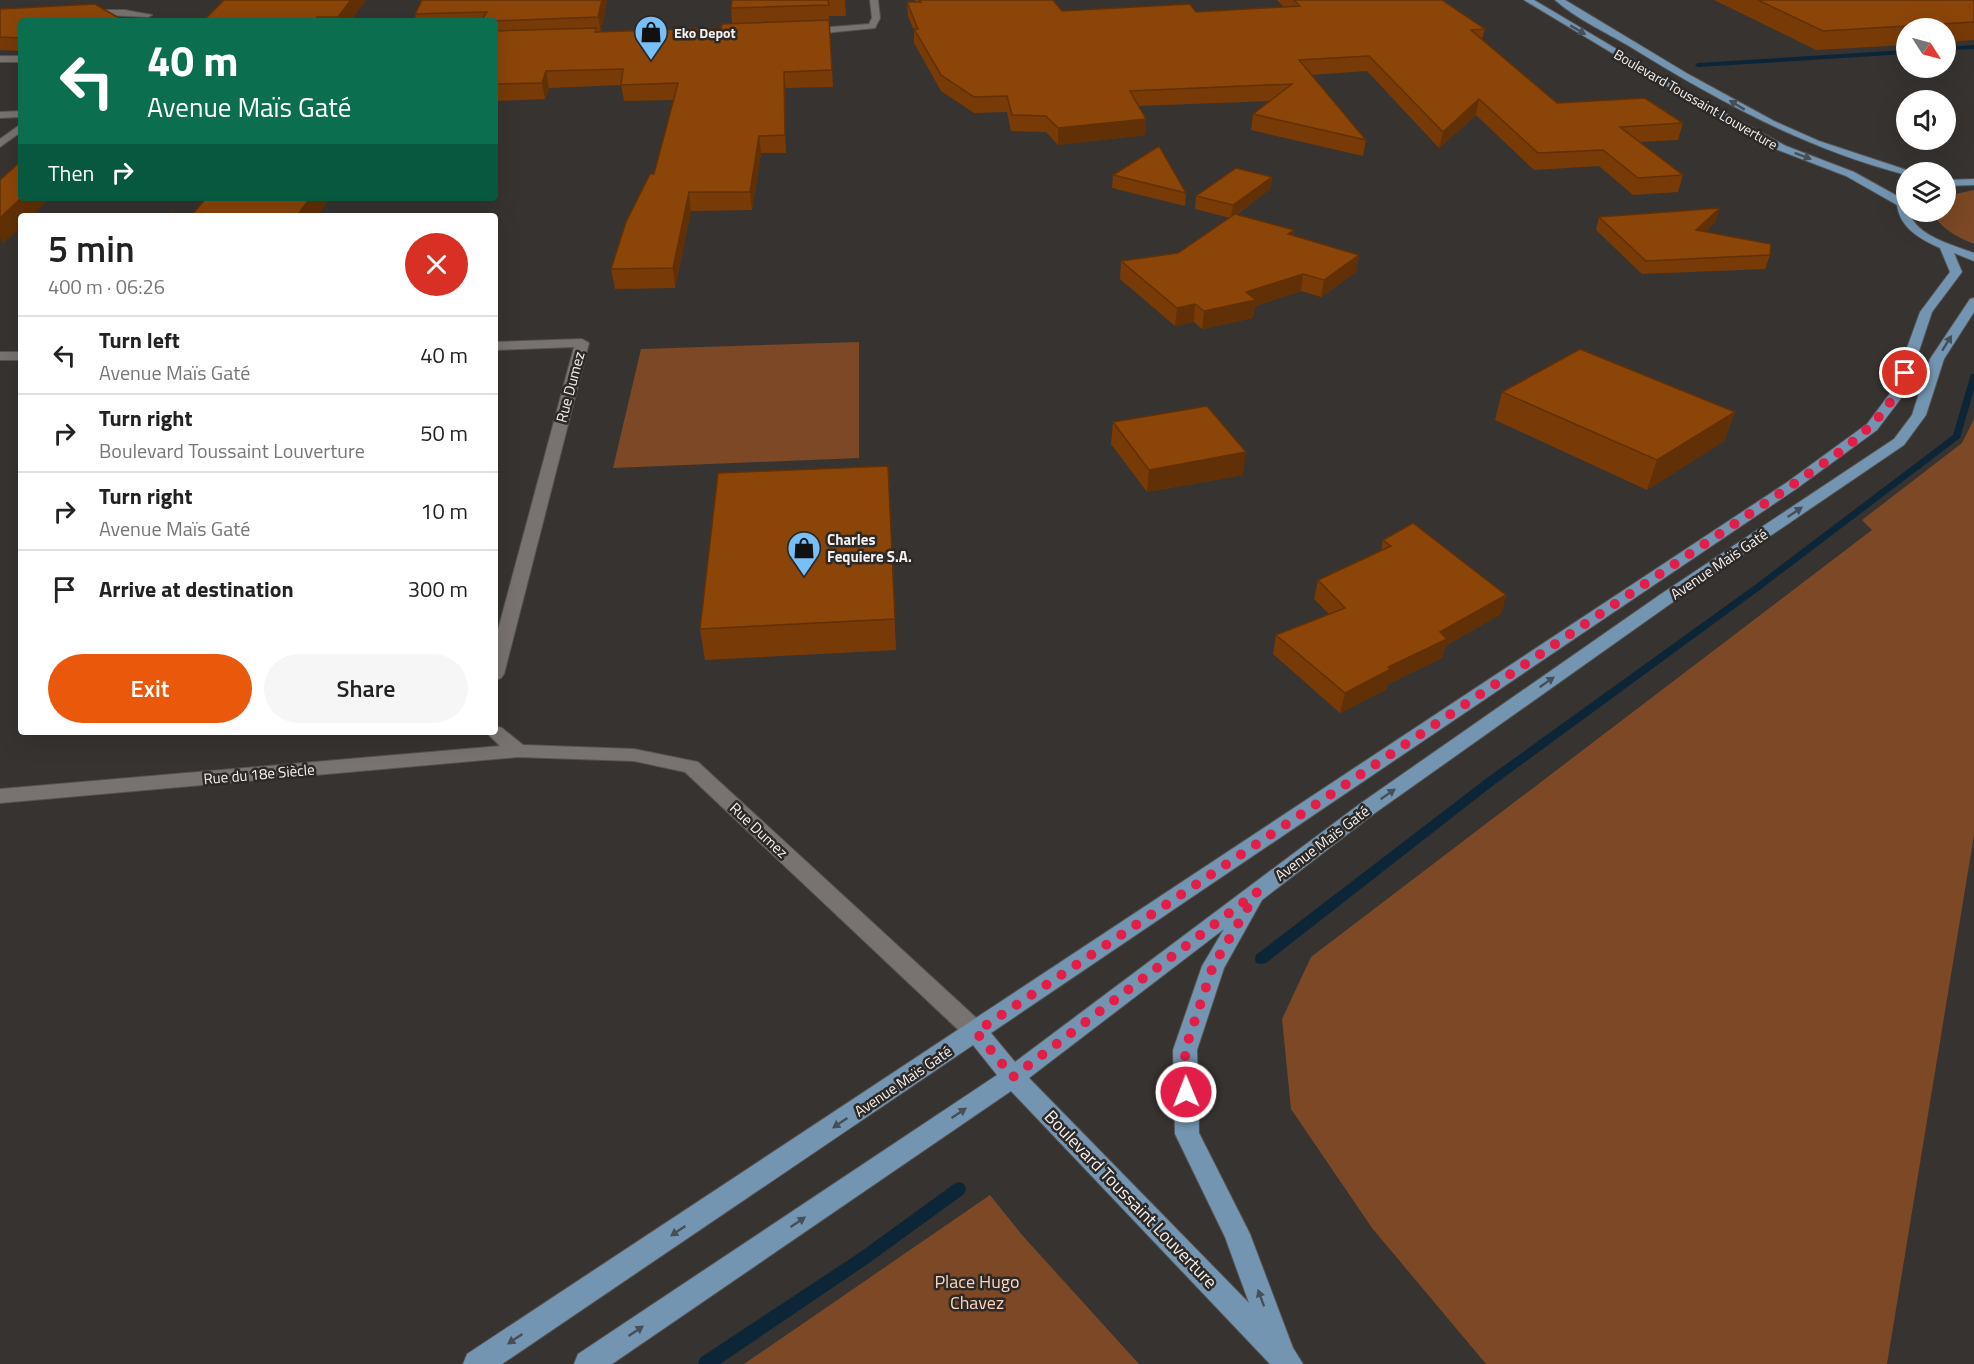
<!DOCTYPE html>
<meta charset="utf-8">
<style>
body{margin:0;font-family:"Titillium Web",sans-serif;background:#f6f6f6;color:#222;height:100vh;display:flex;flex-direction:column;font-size:22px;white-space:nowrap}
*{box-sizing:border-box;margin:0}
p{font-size:20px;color:#767676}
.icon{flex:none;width:33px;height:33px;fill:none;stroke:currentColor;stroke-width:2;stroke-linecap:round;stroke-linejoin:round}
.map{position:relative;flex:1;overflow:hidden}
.details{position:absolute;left:18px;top:213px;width:480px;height:522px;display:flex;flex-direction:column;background:#fff;border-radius:6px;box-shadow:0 6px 24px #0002}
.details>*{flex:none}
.banner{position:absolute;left:18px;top:18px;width:480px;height:183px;border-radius:6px;box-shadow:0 6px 24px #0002;background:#0b6e4f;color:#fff;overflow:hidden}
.needle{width:39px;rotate:126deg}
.controls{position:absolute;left:1896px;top:18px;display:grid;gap:12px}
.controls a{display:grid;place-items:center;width:60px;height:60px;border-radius:50%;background:#fff;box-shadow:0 6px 24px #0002;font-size:30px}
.pin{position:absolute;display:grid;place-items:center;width:51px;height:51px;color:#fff;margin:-26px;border:3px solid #fff;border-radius:50%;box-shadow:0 2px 6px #0007}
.me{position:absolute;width:66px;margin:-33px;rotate:359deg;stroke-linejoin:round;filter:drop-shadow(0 0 4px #0008)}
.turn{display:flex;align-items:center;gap:21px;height:126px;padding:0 30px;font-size:27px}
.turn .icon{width:78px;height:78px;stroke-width:2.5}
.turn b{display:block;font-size:42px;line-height:51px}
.then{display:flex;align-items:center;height:57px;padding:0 30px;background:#0003;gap:12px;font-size:22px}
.round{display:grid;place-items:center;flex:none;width:63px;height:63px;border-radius:32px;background:#f6f6f6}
.summary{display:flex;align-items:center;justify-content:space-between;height:102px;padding:0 30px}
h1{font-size:36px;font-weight:600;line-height:45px}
.button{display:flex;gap:12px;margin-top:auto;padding:12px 30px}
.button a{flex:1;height:69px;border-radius:36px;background:#ea580c;color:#fff;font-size:24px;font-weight:600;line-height:69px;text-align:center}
.button a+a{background:#f6f6f6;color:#222}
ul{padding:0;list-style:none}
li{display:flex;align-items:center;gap:18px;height:78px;padding:0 30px;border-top:2px solid #e0e0e0}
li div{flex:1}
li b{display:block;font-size:22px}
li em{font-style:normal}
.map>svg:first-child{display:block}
.green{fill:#7c4825}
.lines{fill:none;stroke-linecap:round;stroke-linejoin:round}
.stream{fill:#0c2537;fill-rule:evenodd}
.minor-casing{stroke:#555250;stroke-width:2}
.major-casing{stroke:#555250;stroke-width:2}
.minor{fill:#787370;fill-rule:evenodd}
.major{fill:#7395b1;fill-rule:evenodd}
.wall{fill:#783b08}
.shaded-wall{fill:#613006}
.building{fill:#8b4509;stroke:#613006;stroke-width:1.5}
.oneway{fill:#464f57}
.route{stroke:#e11d48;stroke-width:10;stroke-dasharray:0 18}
.labels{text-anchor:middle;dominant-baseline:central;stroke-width:5;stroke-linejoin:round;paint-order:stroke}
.far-poi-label{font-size:14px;font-weight:bold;fill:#f3f0ef;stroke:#2d2927;text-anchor:start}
.far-street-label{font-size:14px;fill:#f3f0ef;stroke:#2d2927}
.street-label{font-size:15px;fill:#f3f0ef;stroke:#2d2927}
.poi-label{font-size:15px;font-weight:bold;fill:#f3f0ef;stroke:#2d2927;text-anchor:start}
.near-street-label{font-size:18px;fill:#f3f0ef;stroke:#2d2927}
.near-park-label{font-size:18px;fill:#fed4bb;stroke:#2d2927}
</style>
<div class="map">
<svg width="1974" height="1364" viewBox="0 0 1974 1364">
<rect width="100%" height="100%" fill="#373330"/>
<!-- green -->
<g class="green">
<path d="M1974 190V244C1957 237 1941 229 1932 212H1946V196Z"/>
<path d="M859 342V458L613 468 641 349Z"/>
<path d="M1974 419V835L1887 1364H1486L1372 1228 1291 1109 1282 1019 1311 957 1872 530 1862 520 1962 443Z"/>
<path d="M990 1195 1022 1235 1139 1364H744Z"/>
</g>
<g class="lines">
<!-- stream -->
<g class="stream">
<path d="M1974 45V49L1946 50V47Z"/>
<path d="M1906 50V54L1698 67 1695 65 1698 63Z"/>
<path d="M1971 374H1974V390L1960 438 1761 589 1495 784 1266 963 1261 964 1256 963 1255 959 1256 955 1487 778 1755 585 1953 435Z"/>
<path d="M959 1182 964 1184 966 1189 964 1194 869 1263 720 1364H698L700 1358 859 1253 954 1184Z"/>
</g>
<!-- minor casing -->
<g class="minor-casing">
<g id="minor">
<path d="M870 0H878L880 18 875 28 805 35 801 32 805 29 869 24 872 18Z"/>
<path d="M84 10H125L152 15 148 17 81 14V10Z"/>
<rect x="0" y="56" width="21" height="6"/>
<path d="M21 111V117L0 118V112Z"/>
<path d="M21 124V132L0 147V139Z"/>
<path d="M582 339 589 343 504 674 501 678 495 680V641L574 347 495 350V342Z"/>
<rect x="0" y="352" width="21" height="8"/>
<path d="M495 726 502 728 523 745 634 749 698 762 984 1025 988 1032 984 1039 976 1042 968 1039 685 772 634 761 518 757 0 803V789L500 746 486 732H495Z"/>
</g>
</g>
<!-- major casing -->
<g class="major-casing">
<g id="major">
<path d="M1524 0H1534L1716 108 1786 146 1854 172 1901 198 1906 195V212H1909C1916 236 1953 245 1974 253V261L1954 253 1962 272 1932 312 1905 393 1877 430 1796 489 991 1033 1015 1062 1361 803 1661 594 1894 439 1912 415 1930 359 1970 299 1974 298V312L1944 359 1926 415 1904 445 1673 602 1375 813 1262 900 1224 968 1197 1050 1199 1133 1250 1234 1293 1348 1303 1364H1270L1011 1091 612 1364H574L578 1354 997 1075 973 1045 502 1364H463L467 1354 1786 483 1867 424 1891 392 1920 312 1950 272 1940 248C1920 239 1900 228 1897 205L1846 176 1778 150 1710 112ZM1224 929 1202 966 1173 1050 1175 1134 1225 1237 1249 1303 1029 1078Z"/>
<path d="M1555 0H1565L1688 74 1774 121 1819 141 1913 172H1906V175C1804 148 1718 101 1629 46 1605 32 1575 18 1555 0Z"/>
<path d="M1974 179V185L1946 186V180Z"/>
</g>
</g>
<!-- minor -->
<use href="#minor" class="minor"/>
<!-- major -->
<use href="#major" class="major"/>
</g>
<!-- wall -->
<g class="wall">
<path d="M366 0 350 21H203Z"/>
<path d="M607 0 601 32 721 28 732 23 731 8 732 0H845L846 16H829L833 87 786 88V153H761L752 210 691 211 675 288 615 289 611 269 654 174 674 100 624 101 621 85 549 88 545 99 495 101V21H416L415 14Z"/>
<path d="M915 0H1053L1062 11 1196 12 1284 7 1277 0H1442L1485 29 1482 39 1557 103 1683 123 1678 140 1639 142 1683 175 1678 192 1633 195 1599 166 1534 170 1476 115 1439 148 1367 71 1311 75 1366 140 1363 156 1251 130 1253 114 1270 101 1139 106 1146 119 1145 135 1058 145 1046 132 1011 131 1007 112 974 113 941 91 914 43V31L908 16 907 2H915Z"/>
<path d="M1714 0H1974V40L1946 42V28H1906V45L1816 50Z"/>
<path d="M0 9 21 21V51L0 50Z"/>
<path d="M1113 175 1186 193 1185 206 1112 188Z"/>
<path d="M1272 177 1270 189 1236 215 1294 230 1293 236 1359 255 1356 272 1321 297 1301 291 1255 306 1253 318 1202 329 1194 322 1175 326 1120 279 1121 261 1178 253 1230 218 1195 209 1196 196Z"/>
<path d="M1599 217 1716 221 1705 232 1770 255 1765 269 1642 274 1596 230Z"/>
<path d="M1502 392 1735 412 1724 441 1647 490 1495 420Z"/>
<path d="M1113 422 1243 475 1147 492 1111 444Z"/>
<path d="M888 466 896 650 705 660 700 629Z"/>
<path d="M1383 540 1506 595 1501 614 1445 646 1442 658 1388 684 1387 689 1340 713 1273 654 1276 635 1329 614 1314 599 1318 580 1381 551Z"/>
</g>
<!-- shaded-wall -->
<g class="shaded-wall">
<path d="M351 0H366L350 21H339L338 17Z"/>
<path d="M602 0H607L601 32 598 17Z"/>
<path d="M546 71 549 88 545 99 542 83Z"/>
<path d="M784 72 786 88V153L785 135Z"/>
<path d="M1479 99 1476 115 1439 148 1443 132Z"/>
<path d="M1146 119 1145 135 1058 145V128Z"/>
<path d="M759 136 761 153 752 210 750 192Z"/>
<path d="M1272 177 1270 189 1231 218 1233 205Z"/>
<path d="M689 192 691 211 675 288 673 268Z"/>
<path d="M21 198H50L32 216H21V227L3 244 0 237V218Z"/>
<path d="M310 198H330L318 216H297Z"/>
<path d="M1720 208 1716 221 1692 244 1696 230Z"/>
<path d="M1294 230 1292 246 1288 234Z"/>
<path d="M1359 255 1356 272 1321 297 1324 280Z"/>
<path d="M1303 274 1301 291 1255 306 1253 318 1202 329 1204 311 1246 292Z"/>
<path d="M1195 304 1194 322 1175 326 1177 308Z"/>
<path d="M1735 412 1724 441 1647 490 1657 460Z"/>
<path d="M1246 452 1243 475 1147 492 1149 470Z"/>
<path d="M1506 595 1501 614 1445 646 1442 658 1388 684 1387 689 1340 713 1345 693 1388 667 1440 632Z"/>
</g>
<!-- building -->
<g class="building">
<path d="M224 0H351L338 17H317L315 21H203Z"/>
<path d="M422 0H602L598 17 492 21H481L487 12 415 14Z"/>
<path d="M732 0H828L829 5 731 8Z"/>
<path d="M919 0H1053L1062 11 1190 4 1196 12 1300 6 1294 0H1442L1485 29 1471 30 1557 103 1645 98 1683 123 1620 127 1683 175 1638 178 1603 150 1538 153 1479 99 1443 132 1369 56 1299 60 1366 140 1253 114 1292 84 1130 91 1146 119 1058 128 1046 116 1012 115 1007 96 974 97 941 75 914 29H918L907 2H921Z"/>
<path d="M1758 0H1974V22L1823 31Z"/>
<path d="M95 4 124 21H21V38L0 37V9Z"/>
<path d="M829 20 832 70 784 72 785 135 759 136 750 192H689L673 268 611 269 626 222 650 174H654L678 83 621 85 623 69 546 71 542 83 495 84V31L596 28 595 32 721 28 722 24Z"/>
<path d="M1159 146 1186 193 1113 175Z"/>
<path d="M21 161V198L0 218V180Z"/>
<path d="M1236 168 1272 177 1233 205 1196 196Z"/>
<path d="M206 198H310L297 216H191Z"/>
<path d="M1720 208 1696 230 1771 244 1770 255 1646 261 1599 217Z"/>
<path d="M172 212 178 216H168Z"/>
<path d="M1235 214 1294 230 1288 234 1359 255 1324 280 1303 274 1246 292 1256 300 1204 311 1195 304 1177 308 1121 261 1178 253Z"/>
<path d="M1580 349 1735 412 1657 460 1502 392Z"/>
<path d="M1207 406 1246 452 1149 470 1113 422Z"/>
<path d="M888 466 895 619 700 629 718 473Z"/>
<path d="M1413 523 1506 595 1440 632 1447 639 1388 667 1391 669 1345 693 1276 635 1345 608 1318 580 1391 546 1383 540Z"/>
</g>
<!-- one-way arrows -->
<defs><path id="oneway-solid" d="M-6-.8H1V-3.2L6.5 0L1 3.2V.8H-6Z" transform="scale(1.5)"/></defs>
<g class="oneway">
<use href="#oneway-solid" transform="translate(1578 30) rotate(31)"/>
<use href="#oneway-solid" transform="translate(1737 105) rotate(-149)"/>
<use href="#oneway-solid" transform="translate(1803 156) rotate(21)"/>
<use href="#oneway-solid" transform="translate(1947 343) rotate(-58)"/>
<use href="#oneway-solid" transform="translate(1795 512) rotate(-34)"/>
<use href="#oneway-solid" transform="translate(1547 682) rotate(-35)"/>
<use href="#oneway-solid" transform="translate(1388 794) rotate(-35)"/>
<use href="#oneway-solid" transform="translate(959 1113) rotate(-34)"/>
<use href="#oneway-solid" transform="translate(840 1123) rotate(146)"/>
<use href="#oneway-solid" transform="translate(798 1222) rotate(-34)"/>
<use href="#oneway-solid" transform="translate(678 1231) rotate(146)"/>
<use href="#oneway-solid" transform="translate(1261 1298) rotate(-110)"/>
<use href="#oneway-solid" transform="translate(636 1331) rotate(-34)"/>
<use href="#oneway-solid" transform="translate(515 1339) rotate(146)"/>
</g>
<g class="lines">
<!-- route -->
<path class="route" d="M1186 1092 1185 1050 1213 966 1257 892 1013 1077 976 1032 1791 486C1835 454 1886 427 1905 373"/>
</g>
<!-- icons -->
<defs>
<g id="shop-pin" transform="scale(1.725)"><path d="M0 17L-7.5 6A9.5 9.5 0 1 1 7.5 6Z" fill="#77c0f7" stroke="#2d2927"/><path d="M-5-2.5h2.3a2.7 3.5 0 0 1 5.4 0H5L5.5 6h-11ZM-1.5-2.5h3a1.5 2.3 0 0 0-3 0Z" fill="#111"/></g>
</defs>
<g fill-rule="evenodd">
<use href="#shop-pin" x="651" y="32"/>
<use href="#shop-pin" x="804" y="548"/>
</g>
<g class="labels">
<!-- far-poi labels -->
<g class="far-poi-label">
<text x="674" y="32">Eko Depot</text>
</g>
<!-- far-street labels -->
<g class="far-street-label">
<text transform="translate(1696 99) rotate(30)">Boulevard Toussaint Louverture</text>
</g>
<!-- street labels -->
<g class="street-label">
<text transform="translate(570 387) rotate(-75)">Rue Dumez</text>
<text transform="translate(1719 564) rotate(-34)">Avenue Maïs Gaté</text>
<text transform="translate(259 774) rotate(-5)">Rue du 18e Siècle</text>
<text transform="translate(759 830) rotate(43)">Rue Dumez</text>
<text transform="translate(1322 843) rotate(-37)">Avenue Maïs Gaté</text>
<text transform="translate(903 1081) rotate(-34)">Avenue Maïs Gaté</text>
</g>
<!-- poi labels -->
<g class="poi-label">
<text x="827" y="539">Charles<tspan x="827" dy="17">Fequiere S.A.</tspan></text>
</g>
<!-- near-street labels -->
<g class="near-street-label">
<text transform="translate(1131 1199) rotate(46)">Boulevard Toussaint Louverture</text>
</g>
<!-- near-park labels -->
<g class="near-park-label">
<text x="977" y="1281">Place Hugo<tspan x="977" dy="21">Chavez</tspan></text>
</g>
</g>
</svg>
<div class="controls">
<a><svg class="needle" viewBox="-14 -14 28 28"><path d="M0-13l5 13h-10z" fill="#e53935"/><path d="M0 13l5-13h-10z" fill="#767676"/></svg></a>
<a><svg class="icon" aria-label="sound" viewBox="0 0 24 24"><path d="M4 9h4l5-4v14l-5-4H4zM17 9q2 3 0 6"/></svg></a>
<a><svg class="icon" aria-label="layers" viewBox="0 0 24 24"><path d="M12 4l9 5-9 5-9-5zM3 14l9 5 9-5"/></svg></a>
</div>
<div class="pin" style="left:1905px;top:373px;background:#d93025"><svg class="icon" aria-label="arrive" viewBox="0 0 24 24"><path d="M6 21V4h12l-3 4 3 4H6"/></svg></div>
<svg class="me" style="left:1186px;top:1092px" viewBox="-20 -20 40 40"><circle r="17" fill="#e11d48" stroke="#fff" stroke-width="3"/><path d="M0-11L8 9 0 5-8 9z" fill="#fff"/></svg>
<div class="banner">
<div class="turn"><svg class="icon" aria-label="left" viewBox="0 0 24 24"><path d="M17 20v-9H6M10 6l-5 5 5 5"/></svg><div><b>40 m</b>Avenue Maïs Gaté</div></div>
<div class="then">Then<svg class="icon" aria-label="right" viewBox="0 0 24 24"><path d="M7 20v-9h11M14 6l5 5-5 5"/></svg></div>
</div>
<section class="details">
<div class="summary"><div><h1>5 min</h1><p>400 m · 06:26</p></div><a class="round" style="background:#d93025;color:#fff"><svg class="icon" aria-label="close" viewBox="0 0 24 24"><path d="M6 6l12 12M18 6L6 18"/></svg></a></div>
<ul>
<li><svg class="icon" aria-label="left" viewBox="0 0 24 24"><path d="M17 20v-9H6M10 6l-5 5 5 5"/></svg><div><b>Turn left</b><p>Avenue Maïs Gaté</p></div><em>40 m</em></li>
<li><svg class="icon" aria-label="right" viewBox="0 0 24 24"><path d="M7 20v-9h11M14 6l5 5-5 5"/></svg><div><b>Turn right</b><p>Boulevard Toussaint Louverture</p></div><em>50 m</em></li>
<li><svg class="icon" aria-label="right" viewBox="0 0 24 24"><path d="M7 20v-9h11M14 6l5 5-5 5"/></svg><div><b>Turn right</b><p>Avenue Maïs Gaté</p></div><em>10 m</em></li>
<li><svg class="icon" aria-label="arrive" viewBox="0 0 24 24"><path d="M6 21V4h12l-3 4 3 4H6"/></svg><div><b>Arrive at destination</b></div><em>300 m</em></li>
</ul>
<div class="button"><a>Exit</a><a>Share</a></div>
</section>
</div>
